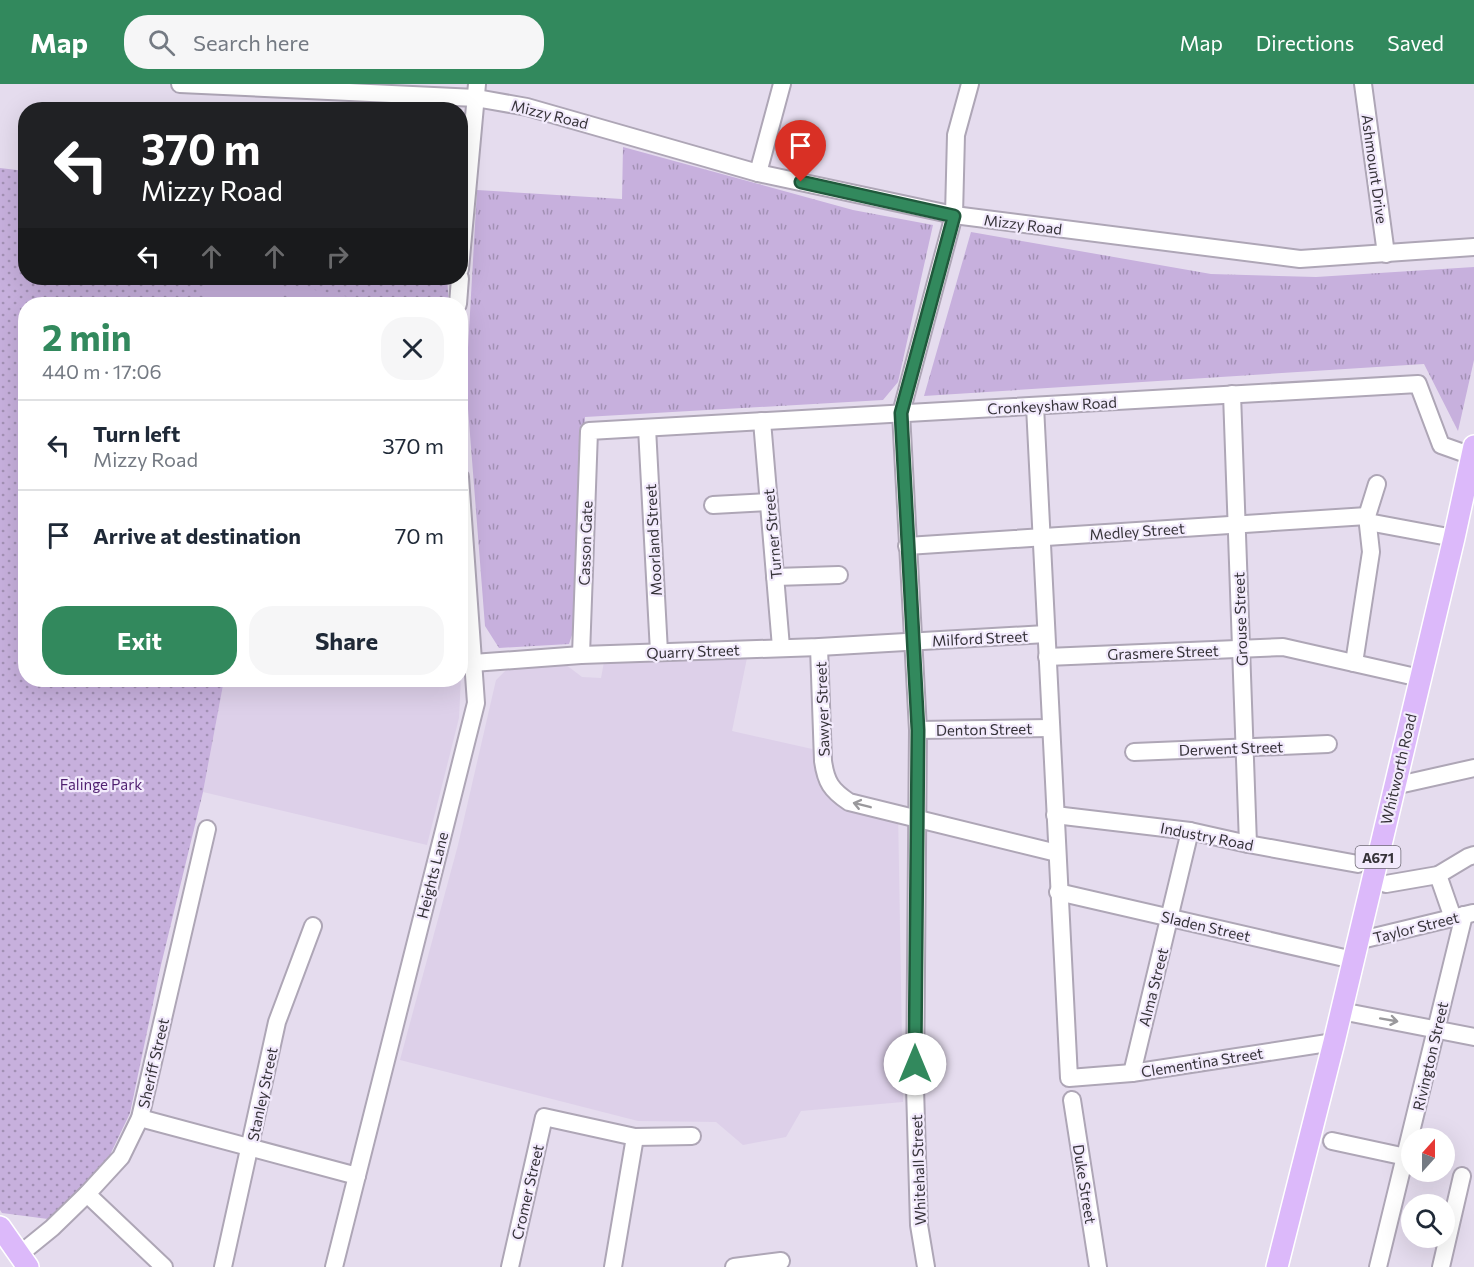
<!DOCTYPE html>
<meta charset="utf-8">
<style>
body{margin:0;font-family:Commissioner,sans-serif;background:#f6f6f7;color:#1f2937;height:100vh;display:flex;flex-direction:column;font-size:22px;white-space:nowrap}
*{box-sizing:border-box;margin:0}
p{font-size:20px;color:#747a83}
.icon{flex:none;width:33px;height:33px;fill:none;stroke:currentColor;stroke-width:2;stroke-linecap:round;stroke-linejoin:round}
.map{position:relative;flex:1;overflow:hidden}
.sheet{position:absolute;left:18px;top:213px;width:450px;height:390px;display:flex;flex-direction:column;background:#fff;border-radius:24px;box-shadow:0 6px 24px #0002}
.sheet>*{flex:none}
.hud{position:absolute;left:18px;top:18px;width:450px;height:183px;border-radius:24px;box-shadow:0 6px 24px #0002;background:#202124;color:#fff;overflow:hidden}
.needle{width:39px;rotate:21deg}
.tools{position:absolute;left:1401px;top:1044px;display:grid;gap:12px}
.tools a{display:grid;place-items:center;width:54px;height:54px;border-radius:50%;background:#fff;box-shadow:0 6px 24px #0002;font-size:30px}
.pin{position:absolute;display:grid;place-items:center;width:51px;height:51px;color:#fff;margin:-62px -26px;border-radius:50% 50% 50% 0;rotate:-45deg;box-shadow:0 0 6px #0007}
.pin .icon{rotate:45deg}
.me{position:absolute;width:66px;margin:-33px;rotate:0deg;stroke-linejoin:round;filter:drop-shadow(0 0 4px #0008)}
.turn{display:flex;align-items:center;gap:21px;height:126px;padding:0 24px;font-size:27px}
.turn .icon{width:78px;height:78px;stroke-width:2.5}
.turn b{display:block;font-size:42px;line-height:51px}
.lanes{display:flex;align-items:center;height:57px;padding:0 24px;background:#0003;justify-content:center;gap:30px;direction:ltr}
.lanes .off{opacity:.35}
.round{display:grid;place-items:center;flex:none;width:63px;height:63px;border-radius:24px;background:#f6f6f7}
.summary{display:flex;align-items:center;justify-content:space-between;height:102px;padding:0 24px}
h1{font-size:36px;font-weight:700;line-height:45px;color:#32895d}
.primary-button{display:flex;gap:12px;margin-top:auto;padding:12px 24px}
.primary-button a{flex:1;height:69px;border-radius:24px;background:#32895d;color:#fff;font-size:24px;font-weight:700;line-height:69px;text-align:center}
.primary-button a+a{background:#f6f6f7;color:#1f2937}
ul{padding:0;list-style:none}
li{display:flex;align-items:center;gap:18px;height:90px;padding:0 24px;border-top:2px solid #e0e1e3}
li div{flex:1}
li b{display:block;font-size:22px}
li em{font-style:normal}
header{display:flex;align-items:center;gap:36px;box-sizing:border-box;height:84px;padding:0 30px;background:#32895d;color:#fff}
header strong{font-size:28px}
nav{display:flex;gap:33px;margin-inline-start:auto;font-size:21px}
.search{width:420px;height:54px;background:#f6f6f7;display:flex;align-items:center;gap:15px;box-sizing:border-box;padding:0 21px;border-radius:24px;color:#747a83;font-size:22px}
.map>svg:first-child{display:block}
.built{fill:#ddd0e9}
.grass{fill:url(#grass-tufts)}
.park{fill:url(#park-dots)}
.garden{fill:#c7b0dd}
.lines{fill:none;stroke-linecap:round;stroke-linejoin:round}
.minor-casing{stroke:#aea6b6;stroke-width:20}
.major-casing{stroke:#fff;stroke-width:24}
.minor{stroke:#fff;stroke-width:16}
.major{stroke:#dcb9fa;stroke-width:21}
.oneway{stroke:#9a999c}
.route-casing{stroke:#20593c;stroke-width:15}
.route{stroke:#32895d;stroke-width:10}
.labels{text-anchor:middle;dominant-baseline:central;stroke-width:4.5;stroke-linejoin:round;paint-order:stroke}
.shield{fill:#f2eafc;stroke:#6e6a74;stroke-width:1.5}
.shield-label{font-size:14px;font-weight:bold;fill:#363339}
.street-label{font-size:15px;fill:#363339;stroke:#f2eafc}
.park-label{font-size:15px;fill:#4f1f6f;stroke:#f2eafc}
</style>
<header>
<strong>Map</strong>
<div class="search"><svg class="icon" aria-label="search" viewBox="0 0 24 24"><circle cx="10" cy="10" r="6"/><path d="M15 15l6 6"/></svg>Search here</div>
<nav><a>Map</a><a>Directions</a><a>Saved</a></nav>
</header>
<div class="map">
<svg width="1474" height="1183" viewBox="0 0 1474 1183">
<defs>
<pattern id="grass-tufts" width="24" height="20" patternUnits="userSpaceOnUse" patternTransform="scale(1.5)"><rect width="24" height="20" fill="#c7b0dd"/><path d="M3 7l-1-3M5 7V3M7 7l1-3M15 17l-1-3M17 17v-4M19 17l1-3" fill="none" stroke="#a290b4"/></pattern>
<pattern id="park-dots" width="8" height="8" patternUnits="userSpaceOnUse" patternTransform="scale(1.5)"><rect width="8" height="8" fill="#c7b0dd"/><path d="M2 2h.1M6 6h.1" fill="none" stroke="#a290b4" stroke-width="1.8" stroke-linecap="round"/></pattern>
</defs>
<rect width="100%" height="100%" fill="#e5dcee"/>
<!-- built -->
<g class="built">
<path d="M461 561 462 572 459 634 427 761 203 708 224 596H460Z"/>
<path d="M747 574 732 647 817 666 828 706 898 726 903 1018 801 1027 786 1053 743 1061 716 1038 638 1037 400 976 458 761 496 596 510 582 565 580 582 593 601 594 604 578Z"/>
</g>
<!-- grass -->
<g class="grass">
<path d="M623 63 853 126 933 141 898 298 883 316 585 333 574 545 569 560 499 564 485 542 466 299 477 106 622 115Z"/>
<path d="M971 148 1211 190 1316 193 1474 183V276L1458 347 1424 280 924 312Z"/>
</g>
<!-- park -->
<path class="park" d="M0 84 25 87 26 194H447L449 220H26V596H224L203 708 161 881 130 1029 109 1073 84 1103 48 1135 2 1129 0 1126Z"/>
<!-- garden -->
<g class="garden">
<path d="M208 194H244L282 201 279 220H202Z"/>
<path d="M290 201 379 219V220H286Z"/>
</g>
<g class="lines">
<!-- minor casing -->
<g class="minor-casing">
<g id="minor">
<path d="M180 0 476 14 527 23 758 89 954 131 1300 175 1474 163"/>
<path d="M1363 0 1386 170"/>
<path d="M758 89 782 0"/>
<path d="M460 185 477 0"/>
<path d="M458 220 460 194"/>
<path d="M1232 310 1248 760"/>
<path d="M1035 322 1069 994 1132 989 1334 958"/>
<path d="M762 337 781 563"/>
<path d="M647 344 659 568"/>
<path d="M713 421 769 418"/>
<path d="M1368 438 1443 452"/>
<path d="M907 462 1367 432"/>
<path d="M775 493 839 491"/>
<path d="M819 563 823 677C826 698 831 706 849 718L1057 769"/>
<path d="M581 571 589 347 1418 300 1441 361 1472 372"/>
<path d="M1047 573 1283 563 1420 594"/>
<path d="M473 579 581 571 819 563 1046 550"/>
<path d="M1354 579 1371 468 1367 432 1377 400"/>
<path d="M918 646 1051 644"/>
<path d="M1134 668 1328 660"/>
<path d="M1394 702 1474 684"/>
<path d="M1055 731 1190 747 1248 760 1358 780"/>
<path d="M1438 791 1453 834"/>
<path d="M1386 800 1438 791 1468 773 1474 771"/>
<path d="M1058 808 1353 876"/>
<path d="M1357 857 1473 829"/>
<path d="M1341 927 1474 953"/>
<path d="M1132 989 1190 747"/>
<path d="M1072 1016 1098 1183"/>
<path d="M140 1034 357 1092"/>
<path d="M1332 1057 1406 1073"/>
<path d="M87 1110 164 1183"/>
<path d="M20 1170 52 1144 87 1110 121 1073 140 1034 207 745"/>
<path d="M223 1183 277 938 313 842"/>
<path d="M334 1183 476 619 460 393"/>
<path d="M510 1183 544 1033 635 1053 692 1052"/>
<path d="M613 1183 635 1053"/>
<path d="M734 1183 781 1177"/>
<path d="M926 1183 919 1141 915 1003 918 646 901 329 954 131 956 51 970 0"/>
<path d="M1378 1183 1464 831"/>
<path d="M1441 1183 1462 1092"/>
</g>
</g>
<!-- major casing -->
<g class="major-casing">
<g id="major">
<path d="M0 1143 28 1183"/>
<path d="M1277 1183 1334 958 1454 454 1474 362"/>
</g>
</g>
<!-- minor -->
<use href="#minor" class="minor"/>
<!-- major -->
<use href="#major" class="major"/>
</g>
<!-- one-way arrows -->
<defs><path id="oneway-shaft" d="M-6 0H5M1.5-3L5.5 0L1.5 3" fill="none" stroke-width="1.6" stroke-linecap="round" stroke-linejoin="round" transform="scale(1.5)"/></defs>
<g class="oneway">
<use href="#oneway-shaft" transform="translate(862 721) rotate(-166)"/>
<use href="#oneway-shaft" transform="translate(1389 936) rotate(10)"/>
</g>
<g class="lines">
<!-- route casing -->
<g class="route-casing">
<path id="route" d="M801 98 954 132 901 329 918 646 915 980"/>
</g>
<!-- route -->
<use href="#route" class="route"/>
</g>
<g class="labels">
<!-- shield labels -->
<rect class="shield" x="1355.5" y="762" width="45" height="22" rx="4.5"/>
<g class="shield-label">
<text x="1378" y="773">A671</text>
</g>
<!-- street labels -->
<g class="street-label">
<text transform="translate(550 30) rotate(14)">Mizzy Road</text>
<text transform="translate(1375 85) rotate(82)">Ashmount Drive</text>
<text transform="translate(1023 140) rotate(7)">Mizzy Road</text>
<text transform="translate(1052 321) rotate(-3)">Cronkeyshaw Road</text>
<text transform="translate(1137 447) rotate(-4)">Medley Street</text>
<text transform="translate(772 450) rotate(-95)">Turner Street</text>
<text transform="translate(653 456) rotate(-93)">Moorland Street</text>
<text transform="translate(585 459) rotate(-88)">Casson Gate</text>
<text transform="translate(1240 535) rotate(-92)">Grouse Street</text>
<text transform="translate(980 554) rotate(-3)">Milford Street</text>
<text transform="translate(693 567) rotate(-2)">Quarry Street</text>
<text transform="translate(1163 568) rotate(-2)">Grasmere Street</text>
<text transform="translate(822 625) rotate(-92)">Sawyer Street</text>
<text transform="translate(984 645) rotate(-1)">Denton Street</text>
<text transform="translate(1231 664) rotate(-2)">Derwent Street</text>
<text transform="translate(1398 685) rotate(-77)">Whitworth Road</text>
<text transform="translate(1207 752) rotate(11)">Industry Road</text>
<text transform="translate(432 791) rotate(-76)">Heights Lane</text>
<text transform="translate(1206 842) rotate(13)">Sladen Street</text>
<text transform="translate(1416 843) rotate(-14)">Taylor Street</text>
<text transform="translate(1153 903) rotate(-76)">Alma Street</text>
<text transform="translate(1430 972) rotate(-77)">Rivington Street</text>
<text transform="translate(1202 978) rotate(-9)">Clementina Street</text>
<text transform="translate(153 979) rotate(-77)">Sheriff Street</text>
<text transform="translate(262 1010) rotate(-78)">Stanley Street</text>
<text transform="translate(918 1086) rotate(-92)">Whitehall Street</text>
<text transform="translate(1085 1100) rotate(81)">Duke Street</text>
<text transform="translate(527 1108) rotate(-77)">Cromer Street</text>
</g>
<!-- park labels -->
<g class="park-label">
<text x="101" y="700">Falinge Park</text>
</g>
</g>
</svg>
<div class="tools">
<a><svg class="needle" viewBox="-14 -14 28 28"><path d="M0-13l5 13h-10z" fill="#e53935"/><path d="M0 13l5-13h-10z" fill="#747a83"/></svg></a>
<a><svg class="icon" aria-label="search" viewBox="0 0 24 24"><circle cx="10" cy="10" r="6"/><path d="M15 15l6 6"/></svg></a>
</div>
<div class="pin" style="left:801px;top:98px;background:#d93025"><svg class="icon" aria-label="arrive" viewBox="0 0 24 24"><path d="M6 21V4h12l-3 4 3 4H6"/></svg></div>
<svg class="me" style="left:915px;top:980px" viewBox="-20 -20 40 40"><circle r="19" fill="#fff"/><path d="M0-13L10 11 0 6-10 11z" fill="#32895d"/></svg>
<div class="hud">
<div class="turn"><svg class="icon" aria-label="left" viewBox="0 0 24 24"><path d="M17 20v-9H6M10 6l-5 5 5 5"/></svg><div><b>370 m</b>Mizzy Road</div></div>
<div class="lanes"><svg class="icon" aria-label="left" viewBox="0 0 24 24"><path d="M17 20v-9H6M10 6l-5 5 5 5"/></svg><svg class="icon off" aria-label="ahead" viewBox="0 0 24 24"><path d="M12 20V5M6 11l6-6 6 6"/></svg><svg class="icon off" aria-label="ahead" viewBox="0 0 24 24"><path d="M12 20V5M6 11l6-6 6 6"/></svg><svg class="icon off" aria-label="right" viewBox="0 0 24 24"><path d="M7 20v-9h11M14 6l5 5-5 5"/></svg></div>
</div>
<section class="sheet">
<div class="summary"><div><h1>2 min</h1><p>440 m · 17:06</p></div><a class="round"><svg class="icon" aria-label="close" viewBox="0 0 24 24"><path d="M6 6l12 12M18 6L6 18"/></svg></a></div>
<ul>
<li><svg class="icon" aria-label="left" viewBox="0 0 24 24"><path d="M17 20v-9H6M10 6l-5 5 5 5"/></svg><div><b>Turn left</b><p>Mizzy Road</p></div><em>370 m</em></li>
<li><svg class="icon" aria-label="arrive" viewBox="0 0 24 24"><path d="M6 21V4h12l-3 4 3 4H6"/></svg><div><b>Arrive at destination</b></div><em>70 m</em></li>
</ul>
<div class="primary-button"><a>Exit</a><a>Share</a></div>
</section>
</div>
